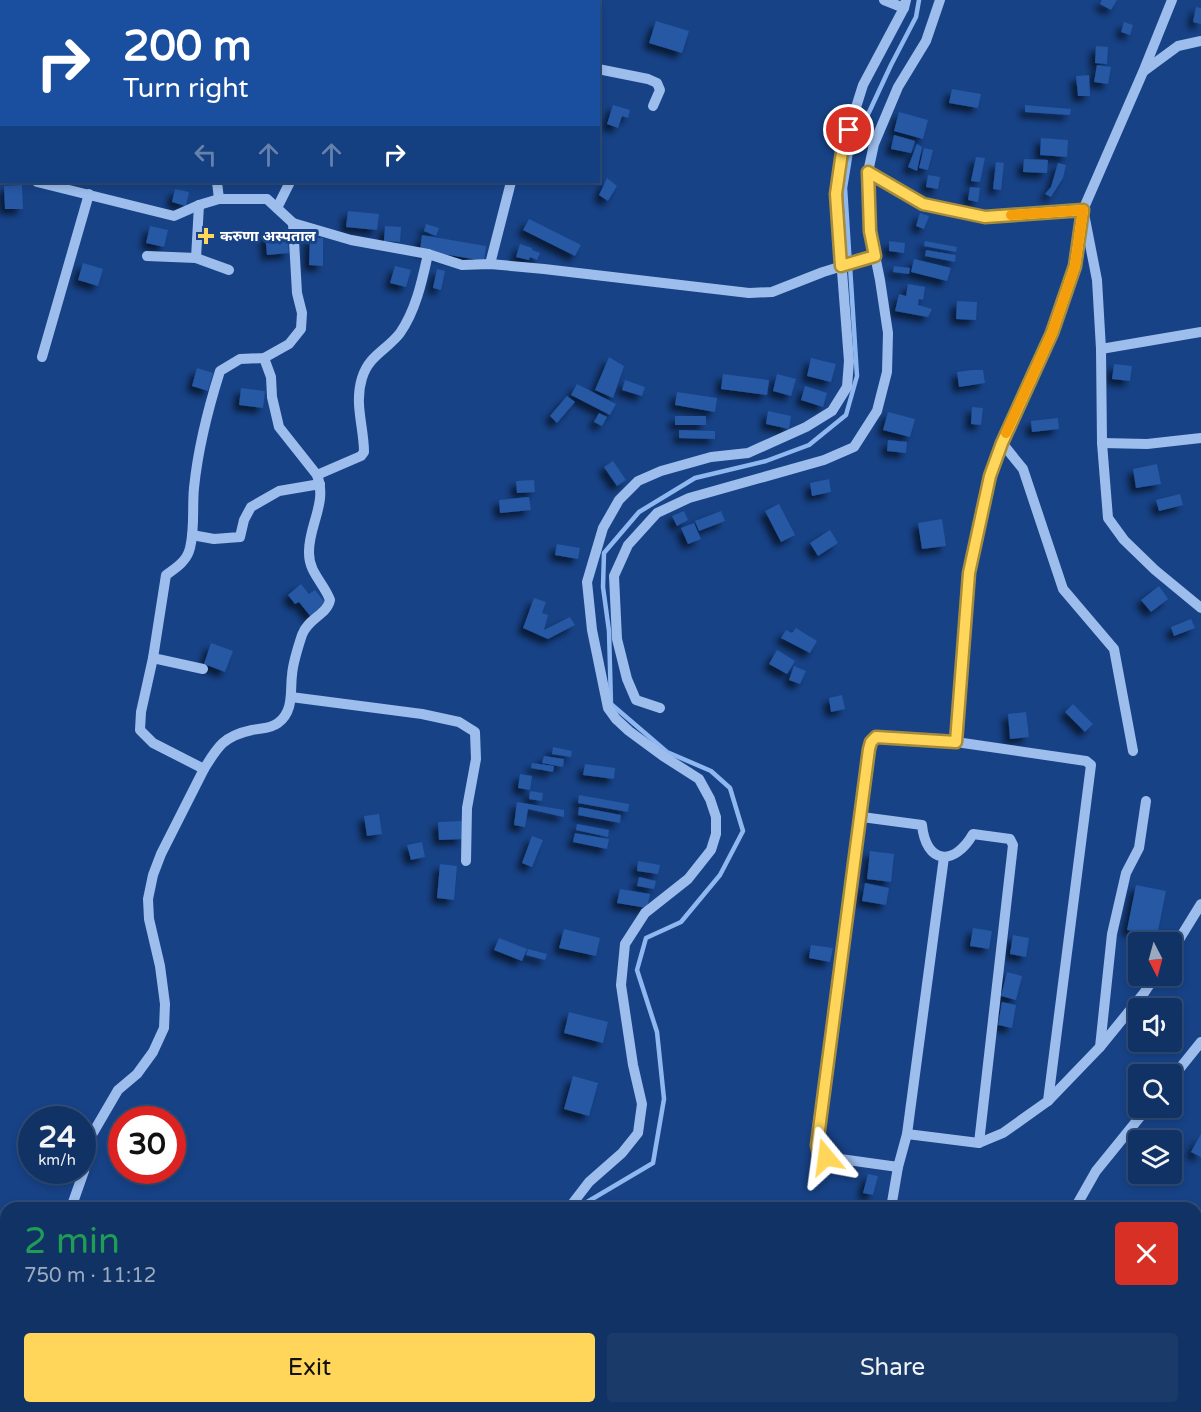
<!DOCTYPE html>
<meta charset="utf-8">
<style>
body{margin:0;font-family:"Varela Round","Noto Sans Devanagari",sans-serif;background:#1a3a6a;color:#f1f3f6;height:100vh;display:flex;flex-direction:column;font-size:22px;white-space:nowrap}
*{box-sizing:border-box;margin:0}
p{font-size:20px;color:#9caabf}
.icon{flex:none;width:33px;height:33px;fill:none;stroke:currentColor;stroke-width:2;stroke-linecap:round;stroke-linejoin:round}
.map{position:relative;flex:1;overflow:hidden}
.drawer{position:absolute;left:0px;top:1202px;width:1202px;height:212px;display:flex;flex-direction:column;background:#113264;border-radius:18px 18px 0 0;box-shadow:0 3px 9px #0003,0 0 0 2px #304d78}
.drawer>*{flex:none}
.top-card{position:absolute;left:0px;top:0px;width:600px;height:183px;box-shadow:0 3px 9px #0003,0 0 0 2px #304d78;background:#1a4fa0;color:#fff;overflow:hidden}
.needle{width:39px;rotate:174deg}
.controls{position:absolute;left:1128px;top:932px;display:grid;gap:12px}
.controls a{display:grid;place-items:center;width:54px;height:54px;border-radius:6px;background:#113264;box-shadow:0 3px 9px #0003,0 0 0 2px #304d78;font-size:30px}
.speed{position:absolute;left:18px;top:1106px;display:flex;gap:12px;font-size:30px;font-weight:700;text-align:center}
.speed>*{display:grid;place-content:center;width:78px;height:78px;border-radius:50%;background:#113264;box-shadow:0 3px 9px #0003,0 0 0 2px #304d78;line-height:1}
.speed small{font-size:15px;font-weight:400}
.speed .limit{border:9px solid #d22;background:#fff;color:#111}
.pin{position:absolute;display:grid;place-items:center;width:51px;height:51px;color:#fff;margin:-26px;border:3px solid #fff;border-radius:50%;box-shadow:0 2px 6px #0007}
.me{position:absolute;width:66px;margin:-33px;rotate:344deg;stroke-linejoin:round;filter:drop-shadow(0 0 4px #0008)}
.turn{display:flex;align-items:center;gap:21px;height:126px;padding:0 24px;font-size:27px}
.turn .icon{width:78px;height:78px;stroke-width:2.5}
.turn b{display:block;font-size:42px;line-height:51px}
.lanes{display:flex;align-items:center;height:57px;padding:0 24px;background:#0003;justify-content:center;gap:30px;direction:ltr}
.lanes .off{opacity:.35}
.round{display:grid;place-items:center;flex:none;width:63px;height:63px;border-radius:6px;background:#1a3a6a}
.overview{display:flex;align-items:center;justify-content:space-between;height:102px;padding:0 24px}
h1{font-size:36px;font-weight:600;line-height:45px;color:#1e9e55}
.action{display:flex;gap:12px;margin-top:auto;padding:12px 24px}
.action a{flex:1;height:69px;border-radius:6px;background:#ffd659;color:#111;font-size:24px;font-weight:600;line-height:69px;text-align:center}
.action a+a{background:#1a3a6a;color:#f1f3f6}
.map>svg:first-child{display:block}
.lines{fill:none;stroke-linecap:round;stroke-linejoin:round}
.stream{stroke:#8fb8f0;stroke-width:4.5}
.building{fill:#2558a4;filter:url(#shadow)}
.minor{stroke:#9dbded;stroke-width:10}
.route-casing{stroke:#a68b3a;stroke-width:15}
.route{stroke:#ffd659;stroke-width:10}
.slow{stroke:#f59e0b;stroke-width:10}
.poi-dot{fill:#ffd659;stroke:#174286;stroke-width:2}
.labels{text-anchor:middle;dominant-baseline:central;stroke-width:6;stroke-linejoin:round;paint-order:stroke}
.poi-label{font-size:15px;font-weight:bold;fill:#fff;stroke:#174286;text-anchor:start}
</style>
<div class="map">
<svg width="1201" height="1412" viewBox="0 0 1201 1412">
<defs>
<filter id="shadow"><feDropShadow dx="-5.5" dy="5.5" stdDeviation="3" flood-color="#0009"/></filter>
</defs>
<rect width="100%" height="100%" fill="#174286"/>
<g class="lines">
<!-- stream -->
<g class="stream">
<path d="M581 1208 582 1205 653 1163 664 1099 657 1032 637 970 646 938 681 922 720 875 743 831 730 788 711 771 667 752 611 704 609 631 603 587 604 553 639 512 695 478 766 461 809 445 846 415 857 376 845 188 851 151 891 65 916 17 919 0"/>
<path d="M591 1407 592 1412"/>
</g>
</g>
<!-- building -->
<g class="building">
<path d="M1102 0H1117L1111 10 1100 4Z"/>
<path d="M1196 7 1201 8V24L1193 22Z"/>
<path d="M656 21 689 31 682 53 649 43Z"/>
<path d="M1124 22 1133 25 1130 35 1121 32Z"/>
<path d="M1096 46 1108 47 1107 64 1095 63Z"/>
<path d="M1097 65 1111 67 1108 84 1094 82Z"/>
<path d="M1089 75 1090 96H1078L1076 76Z"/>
<path d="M952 89 981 94 978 108 949 103Z"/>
<path d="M613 105 630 110 628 118 622 116 618 128 607 124Z"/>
<path d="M1025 105 1071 109 1070 115 1025 112Z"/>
<path d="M899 112 928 120 923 139 894 131Z"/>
<path d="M894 135 915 141 911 153 891 149Z"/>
<path d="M1041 138 1068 140 1067 157 1040 155Z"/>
<path d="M917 144 922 147 917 171 908 167Z"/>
<path d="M924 148 933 150 928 170 919 168Z"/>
<path d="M976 157 985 158 980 182 971 181Z"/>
<path d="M1024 159 1048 160 1047 173 1023 172Z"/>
<path d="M996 162 1004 163 1001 190 993 189Z"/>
<path d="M1058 163 1066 165 1063 178 1051 197 1045 194 1051 187Z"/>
<path d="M928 175 940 177 938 189 926 187Z"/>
<path d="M607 178 617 186 608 201 599 195Z"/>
<path d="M22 185 23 209H5L4 186Z"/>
<path d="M970 187 980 188 978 202 968 200Z"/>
<path d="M175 189 189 192 186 206 172 202Z"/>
<path d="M348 211 379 214 377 230 346 227Z"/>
<path d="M920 213 929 216 924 229 916 226Z"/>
<path d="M529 219 581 245 575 256 523 230Z"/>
<path d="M426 224 439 228 436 236 424 231Z"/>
<path d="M150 226 168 230 164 247 146 243Z"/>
<path d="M385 226 401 227 400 242 384 241Z"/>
<path d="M287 232 289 253 267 255 265 234Z"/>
<path d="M422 235 486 246 484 261 420 250Z"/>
<path d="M310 238H323V266L309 265Z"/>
<path d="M889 241 905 243 904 253 889 251Z"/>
<path d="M925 241 957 247 956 252 924 246Z"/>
<path d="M520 244 532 248V250L540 253 537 260 530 257 529 260 516 257Z"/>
<path d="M926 250 956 255 955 262 925 256Z"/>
<path d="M914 259 951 268 947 281 911 272Z"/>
<path d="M83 263 103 269 98 286 78 280Z"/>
<path d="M395 266 411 270 406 287 390 283Z"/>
<path d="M894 266 910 268 909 274 893 272Z"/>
<path d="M437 269 445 271 441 290 433 288Z"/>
<path d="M908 284 925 287 923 300 919 299 918 305 932 309 928 317 895 311 899 294 906 296Z"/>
<path d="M957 301 977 302 976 320 956 319Z"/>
<path d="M609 357 624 366 613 398 595 390Z"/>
<path d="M811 358 836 364 831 382 807 376Z"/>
<path d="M1114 364 1132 366 1130 381 1112 379Z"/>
<path d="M197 368 213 373 208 391 192 386Z"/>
<path d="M972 370H983L985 383 959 387 957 372Z"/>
<path d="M723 374 769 380 767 395 721 389Z"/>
<path d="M777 374 796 379 791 396 773 391Z"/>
<path d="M625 380 645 387 642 396 622 390Z"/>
<path d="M577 384 616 404 610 415 571 395Z"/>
<path d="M805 386 827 393 823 407 801 400Z"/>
<path d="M241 388 265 391 263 408 239 405Z"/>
<path d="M677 392 717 398 715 412 675 405Z"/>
<path d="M567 396 575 402 557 423 550 416Z"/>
<path d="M972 407 983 408 981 425 971 424Z"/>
<path d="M768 411 791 416 789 429 766 424Z"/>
<path d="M888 412 915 419 910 437 883 430Z"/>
<path d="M599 413 607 417 602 426 594 422Z"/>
<rect x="675" y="416" width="31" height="9"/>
<path d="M1058 418 1059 429 1032 432 1031 421Z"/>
<path d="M679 430 715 431V439L679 438Z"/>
<path d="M888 440 907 442 906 453 887 451Z"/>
<path d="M613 461 626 480 617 486 604 467Z"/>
<path d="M1157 464 1161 484 1136 488 1133 469Z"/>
<path d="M829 479 831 492 812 496 810 483Z"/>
<path d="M534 480 535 492 517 493 516 481Z"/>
<path d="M1180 494 1183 505 1159 511 1156 500Z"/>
<path d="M529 497 531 510 500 513 499 500Z"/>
<path d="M779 504 795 535 781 542 765 511Z"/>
<path d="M684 511 688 520 677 526 672 516Z"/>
<path d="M721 511 725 521 699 531 695 521Z"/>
<path d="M942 519 946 546 922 549 918 523Z"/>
<path d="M694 523 701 539 688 544 681 528Z"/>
<path d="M830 530 838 543 818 556 810 543Z"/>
<path d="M557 544 580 548 578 559 555 555Z"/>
<path d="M301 584 309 594 315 590 327 605 311 617 299 602 295 604 288 595Z"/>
<path d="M1159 586 1168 599 1151 612 1141 600Z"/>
<path d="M534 598 546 602 542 613 548 615 544 630 570 617 575 625 548 639 523 628Z"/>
<path d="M1191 619 1195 628 1174 636 1171 627Z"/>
<path d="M796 628 817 641 810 653 781 638 786 630 792 633Z"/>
<path d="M211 643 233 651 225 672 204 664Z"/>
<path d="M777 650 795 661 787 674 769 664Z"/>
<path d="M794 666 806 671 800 684 789 680Z"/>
<path d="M842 695 845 709 831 712 829 698Z"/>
<path d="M1073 704 1093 724 1085 732 1065 712Z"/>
<path d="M1026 712 1029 737 1010 739 1008 714Z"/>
<path d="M553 747 572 751 571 757 552 754Z"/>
<path d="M544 756 564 759 563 767 542 763Z"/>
<path d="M532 763 554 766 553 772 531 768Z"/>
<path d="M585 764 615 768 614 779 583 775Z"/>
<path d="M520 774 532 776 530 790 518 788Z"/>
<path d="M530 791 543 793 542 801 529 799Z"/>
<path d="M579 795 629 804 628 812 578 803Z"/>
<path d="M517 802 564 810V817L528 809 525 827 514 825Z"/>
<path d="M579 807 621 815 620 823 578 815Z"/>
<path d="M379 814 382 834 367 836 364 816Z"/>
<path d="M462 821 463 839 439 840 438 822Z"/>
<path d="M577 824 609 830 608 837 576 830Z"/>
<path d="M575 833 609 839 607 849 573 842Z"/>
<path d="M532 836 543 840 532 867 522 863Z"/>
<path d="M422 842 425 857 411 860 407 845Z"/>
<path d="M870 851 894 854 891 882 867 879Z"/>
<path d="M638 861 660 865 658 874 637 871Z"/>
<path d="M440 864 457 866 454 900 437 898Z"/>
<path d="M639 877 656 881 654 889 637 886Z"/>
<path d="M865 883 889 888 886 905 862 901Z"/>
<path d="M1136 885 1166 891 1157 936 1127 930Z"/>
<path d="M620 889 650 894 647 908 617 903Z"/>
<path d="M973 928 992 931 989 949 970 946Z"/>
<path d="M564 929 600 938 596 956 559 948Z"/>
<path d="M1013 935 1029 938 1026 957 1010 954Z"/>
<path d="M499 938 527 949 522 961 494 950Z"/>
<path d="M811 945 833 948 830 962 809 958Z"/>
<path d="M528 949 547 954 545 960 526 955Z"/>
<path d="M1007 972 1022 976 1016 1000 1001 996Z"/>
<path d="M1002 1002 1016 1005 1012 1028 998 1025Z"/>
<path d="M569 1012 608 1022 603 1043 564 1033Z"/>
<path d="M573 1076 598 1083 589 1116 564 1109Z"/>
<path d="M1201 1134V1157L1191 1152Z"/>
<path d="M868 1174 878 1176 873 1195 863 1193Z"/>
<path d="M200 1407H218L226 1409 225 1412H199Z"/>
</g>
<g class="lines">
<!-- minor -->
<g class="minor">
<path d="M61 0 62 2"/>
<path d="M884 0 904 8"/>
<path d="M496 2 497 0"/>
<path d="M563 2V0"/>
<path d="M598 69 648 79 657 83 660 90 653 106"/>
<path d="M1144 71 1178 46 1201 41"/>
<path d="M0 130 2 131"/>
<path d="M868 172 923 204 985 217 1083 210"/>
<path d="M37 182 174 216 199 205 219 199H267L293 223 351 240 428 254 462 265 490 264 544 269 749 293 772 292 823 272 875 256"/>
<path d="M217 182 219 199"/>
<path d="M277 208 290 182"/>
<path d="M1085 219 1097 280 1101 349 1102 443 1108 518 1124 540 1155 570 1201 608"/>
<path d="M147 256 196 258 229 270"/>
<path d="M196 258 199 205"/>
<path d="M490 264 511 182"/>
<path d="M1101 349 1201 332"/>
<path d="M42 357 89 194"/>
<path d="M264 358 271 377 272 397 279 427 317 475"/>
<path d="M1002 443 1023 469 1063 589 1114 649 1133 751"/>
<path d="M1102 443 1147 444 1201 438"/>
<path d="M192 535 214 539 240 537 244 520 251 507 279 491 320 484"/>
<path d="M203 669 153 658 166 575C176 568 187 561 190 548 195 528 192 508 194 488 198 448 208 409 220 371L240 359 264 358 289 344 301 329 302 313 297 293 293 223"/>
<path d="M291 697 422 714 459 722 475 732 476 759 467 808 466 861"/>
<path d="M660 708 636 700 627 679 617 639 614 576 628 545 657 513 689 498 824 460 854 447 877 411 887 372 888 333 880 280 870 231 868 172 874 144 898 87 926 41 940 0"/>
<path d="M956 742 969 573 990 475 1002 443 1052 333 1075 265 1083 210 1143 72 1172 0"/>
<path d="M204 769C218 746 224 736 252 730 261 728 270 729 278 723 294 711 290 692 292 675 293 662 298 647 302 635 308 618 327 615 330 600 324 583 309 573 309 553 308 526 328 503 317 475L361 456 364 452C364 427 354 404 362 378 369 355 387 350 400 333 416 310 422 281 428 254"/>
<path d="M862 817 922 825C926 864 954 867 973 834L1010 839 1013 845 979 1143"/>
<path d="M1172 951 1201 904"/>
<path d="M1100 1047 1144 993 1156 975"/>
<path d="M1172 1078 1201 1042"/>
<path d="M1048 1101 1100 1047 1112 934 1126 873 1139 848 1146 801"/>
<path d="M898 1167 826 1157 819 1154 817 1145 871 742 876 737 956 742 1086 761 1091 765 1048 1101 1003 1133 979 1143 907 1134 944 857"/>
<path d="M71 1208 84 1171 90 1138 118 1090 137 1074 153 1052 164 1028 165 1004 160 966 149 919 148 899 153 875 161 854 204 769 153 743 140 730 141 712 153 658"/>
<path d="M569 1208 589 1182 622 1153 638 1133 642 1104 633 1065 621 985 625 944 645 913 688 879 711 850 716 834V817L710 799 699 779 663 756 629 731 616 719 608 708 592 630 587 582 603 528 619 500 638 481 661 471 711 457 748 453 806 427 832 411 847 387 849 361 836 194 842 152 863 85 904 8 906 0"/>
<path d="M891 1208 898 1167 907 1134"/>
<path d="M1075 1208 1096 1171 1148 1107"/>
<path d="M0 1282H6"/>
<path d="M42 1412V1407"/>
<path d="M518 1412 520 1407"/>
<path d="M860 1412 862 1407"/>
</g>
</g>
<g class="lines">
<!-- route casing -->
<g class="route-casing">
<path id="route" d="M826 1157 819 1154 817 1145 869 749 871 742 876 737 956 742 969 573 990 476 1002 443 1052 333 1075 266 1083 210 985 217 923 204 868 172 870 231 875 256 841 266 836 194 842 152 849 130"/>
</g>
<!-- route -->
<use href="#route" class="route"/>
<!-- slow -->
<path class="slow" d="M1006 433 1052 333 1075 266 1083 210 1011 215"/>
</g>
<!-- markers -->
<path class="poi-dot" d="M203 227h6v6h6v6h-6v6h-6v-6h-6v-6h6z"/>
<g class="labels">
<!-- poi labels -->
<g class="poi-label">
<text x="220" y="236">करुणा अस्पताल</text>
</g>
</g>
</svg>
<div class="controls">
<a><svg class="needle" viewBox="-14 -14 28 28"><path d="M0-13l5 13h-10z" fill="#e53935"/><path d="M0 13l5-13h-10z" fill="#9caabf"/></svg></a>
<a><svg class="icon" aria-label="sound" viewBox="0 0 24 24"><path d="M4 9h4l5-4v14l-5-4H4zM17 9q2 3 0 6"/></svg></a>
<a><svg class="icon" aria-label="search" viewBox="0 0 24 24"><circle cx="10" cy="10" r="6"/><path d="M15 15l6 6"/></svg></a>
<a><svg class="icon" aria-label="layers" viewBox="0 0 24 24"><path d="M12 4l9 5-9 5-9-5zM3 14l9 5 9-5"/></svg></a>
</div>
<div class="speed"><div>24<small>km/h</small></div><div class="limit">30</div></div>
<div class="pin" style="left:849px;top:130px;background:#d93025"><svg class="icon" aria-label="arrive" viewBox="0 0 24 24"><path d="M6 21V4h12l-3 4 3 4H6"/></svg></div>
<svg class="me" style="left:826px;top:1157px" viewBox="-20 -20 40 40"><path d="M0-17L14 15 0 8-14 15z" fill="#ffd659" stroke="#fff" stroke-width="4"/></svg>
<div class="top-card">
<div class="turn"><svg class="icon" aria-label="right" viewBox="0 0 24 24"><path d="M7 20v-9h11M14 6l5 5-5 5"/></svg><div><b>200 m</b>Turn right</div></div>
<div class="lanes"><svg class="icon off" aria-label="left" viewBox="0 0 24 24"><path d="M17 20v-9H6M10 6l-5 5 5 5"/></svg><svg class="icon off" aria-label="ahead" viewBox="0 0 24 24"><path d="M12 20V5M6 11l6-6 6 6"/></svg><svg class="icon off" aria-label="ahead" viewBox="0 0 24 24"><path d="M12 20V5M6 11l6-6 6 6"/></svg><svg class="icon" aria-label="right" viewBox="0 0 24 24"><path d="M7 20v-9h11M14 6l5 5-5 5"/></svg></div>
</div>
<section class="drawer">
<div class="overview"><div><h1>2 min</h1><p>750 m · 11:12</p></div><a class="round" style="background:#d93025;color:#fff"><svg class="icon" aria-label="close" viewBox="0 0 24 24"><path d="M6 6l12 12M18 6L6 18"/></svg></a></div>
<div class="action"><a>Exit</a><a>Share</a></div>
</section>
</div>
